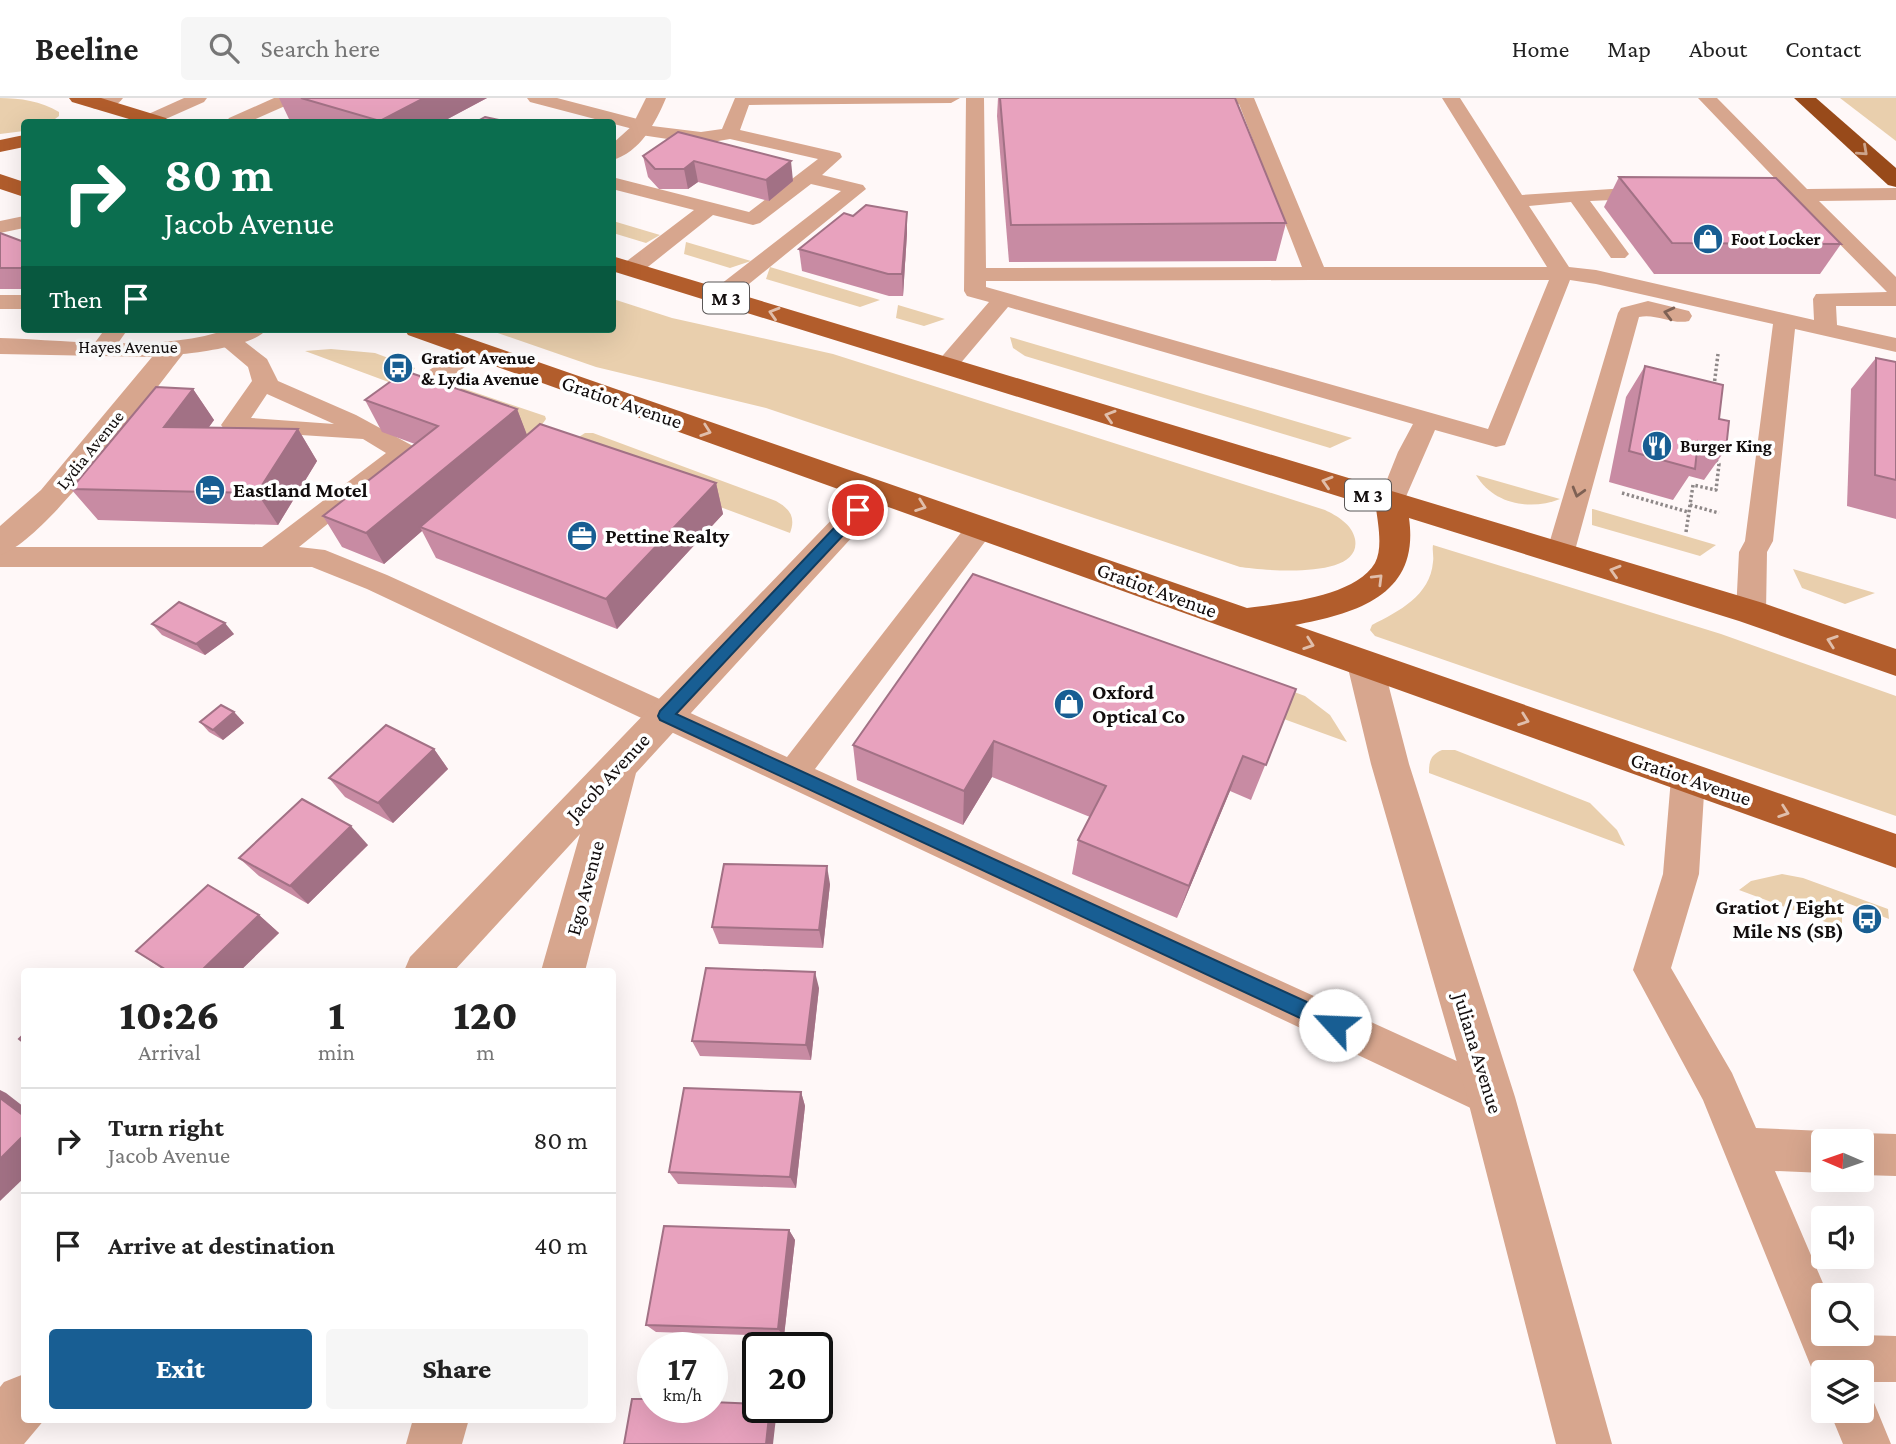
<!DOCTYPE html>
<style>
body{margin:0;font-family:"Crimson Pro",serif;background:#f6f6f6;color:#222;height:100vh;display:flex;flex-direction:column;font-size:26px;white-space:nowrap}
*{box-sizing:border-box;margin:0}
p{font-size:23px;color:#767676}
.icon{flex:none;width:38px;height:38px;fill:none;stroke:currentColor;stroke-width:2;stroke-linecap:round;stroke-linejoin:round}
.map{position:relative;flex:1;overflow:hidden}
.sheet{position:absolute;left:21px;top:870px;width:595px;height:455px;display:flex;flex-direction:column;background:#fff;border-radius:7px;box-shadow:0 7px 28px #0002}
.sheet>*{flex:none}
.hud{position:absolute;left:21px;top:21px;width:595px;height:214px;border-radius:7px;box-shadow:0 7px 28px #0002;background:#0b6e4f;color:#fff;overflow:hidden}
.needle{width:46px;rotate:272deg}
.fabs{position:absolute;left:1811px;top:1031px;display:grid;gap:14px}
.fabs a{display:grid;place-items:center;width:63px;height:63px;border-radius:7px;background:#fff;box-shadow:0 7px 28px #0002;font-size:35px}
.speed{position:absolute;left:637px;top:1234px;display:flex;gap:14px;font-size:35px;font-weight:700;text-align:center}
.speed>*{display:grid;place-content:center;width:91px;height:91px;border-radius:50%;background:#fff;box-shadow:0 7px 28px #0002;line-height:1}
.speed small{font-size:18px;font-weight:400}
.speed .limit{border:4px solid #111;border-radius:10px;background:#fff;color:#111}
.pin{position:absolute;display:grid;place-items:center;width:60px;height:60px;color:#fff;margin:-30px;border:4px solid #fff;border-radius:50%;box-shadow:0 2px 7px #0007}
.me{position:absolute;width:77px;margin:-38px;rotate:295deg;stroke-linejoin:round;filter:drop-shadow(0 0 5px #0008)}
.turn{display:flex;align-items:center;gap:24px;height:147px;padding:0 28px;font-size:32px}
.turn .icon{width:91px;height:91px;stroke-width:2.5}
.turn b{display:block;font-size:49px;line-height:60px}
.then{display:flex;align-items:center;height:66px;padding:0 28px;background:#0003;gap:14px;font-size:26px}
.eta{display:flex;justify-content:space-evenly;align-items:center;height:119px;text-align:center}
.eta b{font-size:42px;font-weight:800;line-height:49px}
.button{display:flex;gap:14px;margin-top:auto;padding:14px 28px}
.button a{flex:1;height:80px;border-radius:7px;background:#185e93;color:#fff;font-size:28px;font-weight:800;line-height:80px;text-align:center}
.button a+a{background:#f6f6f6;color:#222}
ul{padding:0;list-style:none}
li{display:flex;align-items:center;gap:21px;height:105px;padding:0 28px;border-top:2px solid #e0e0e0}
li div{flex:1}
li b{display:block;font-size:26px}
li em{font-style:normal}
header{display:flex;align-items:center;gap:42px;box-sizing:border-box;height:98px;padding:0 35px;background:#fff;border-bottom:2px solid #e0e0e0}
header strong{font-size:33px}
nav{display:flex;gap:38px;margin-inline-start:auto;font-size:24px}
.search{width:490px;height:63px;background:#f6f6f6;display:flex;align-items:center;gap:18px;box-sizing:border-box;padding:0 24px;border-radius:7px;color:#767676;font-size:26px}
.map>svg:first-child{display:block}
.green{fill:#e9cfad}
.lines{fill:none;stroke-linecap:round;stroke-linejoin:round}
.path{stroke:#8e8888;stroke-width:3.5;stroke-dasharray:2.5 2.5;stroke-linecap:butt}
.lane{fill:#d7a68e;fill-rule:evenodd}
.street{fill:#d7a68e;fill-rule:evenodd}
.primary{fill:#b25d2c;fill-rule:evenodd}
.highway{fill:#984a1a;fill-rule:evenodd}
.wall{fill:#c88ba3}
.shaded-wall{fill:#a27185}
.building{fill:#e8a2be;stroke:#a27185;stroke-width:2}
.oneway{stroke:#cca48c}
.oneway2{stroke:#e0beab}
.oneway3{stroke:#7e6154}
.route{fill:#185e93;stroke:#103d60;stroke-width:2}
.labels{text-anchor:middle;dominant-baseline:central;stroke-width:7;stroke-linejoin:round;paint-order:stroke}
.far-poi-label{font-size:18px;font-weight:bold;fill:#120d0d;stroke:#fff;text-anchor:start}
.far-street-label{font-size:18px;fill:#120d0d;stroke:#fff}
.shield{fill:#fff;stroke:#595656;stroke-width:2}
.shield-label{font-size:19px;font-weight:bold;fill:#120d0d}
.street-label{font-size:21px;fill:#120d0d;stroke:#fff}
.poi-label{font-size:21px;font-weight:bold;fill:#120d0d;stroke:#fff;text-anchor:start}
</style>
<header>
<strong>Beeline</strong>
<div class="search"><svg class="icon" aria-label="search" viewBox="0 0 24 24"><circle cx="10" cy="10" r="6"/><path d="M15 15l6 6"/></svg>Search here</div>
<nav><a>Home</a><a>Map</a><a>About</a><a>Contact</a></nav>
</header>
<div class="map">
<svg width="1896" height="1346" viewBox="0 0 1896 1346">
<rect width="100%" height="100%" fill="#fff8f8"/>
<!-- green -->
<g class="green">
<path d="M0 0C20 0 41 3 59 14V18L51 24H24V33L0 36Z"/>
<path d="M1840 0H1896V43Z"/>
<path d="M612 123H613L660 137 646 145 613 135Z"/>
<path d="M686 144 751 163 730 170 684 156Z"/>
<path d="M770 169 880 202 860 209 766 181Z"/>
<path d="M613 201 672 220 833 256 1325 412C1337 418 1352 426 1355 441 1363 483 1262 472 1240 469L766 310 596 269 486 231H612Z"/>
<path d="M898 207 945 221 924 228 896 220Z"/>
<path d="M1010 239 1352 340 1330 350 1025 258 1013 250Z"/>
<path d="M331 251 375 255 415 270 402 289 305 253Z"/>
<path d="M462 290 545 318 546 321 533 339 432 301 450 292Z"/>
<path d="M585 335H593L776 403C790 411 796 419 790 435L562 350Z"/>
<path d="M1476 377 1560 401C1530 413 1493 406 1476 377Z"/>
<path d="M1592 411H1593L1716 447 1700 458 1592 427Z"/>
<path d="M1433 447 1721 536 1896 598V718L1375 538 1370 532 1372 527C1399 513 1430 498 1433 464 1434 458 1432 453 1433 447Z"/>
<path d="M1793 471 1875 495 1845 506 1802 490Z"/>
<path d="M1097 521 1305 598 1330 617 1347 644 1081 547Z"/>
<path d="M1442 652H1455L1590 705 1617 732 1625 748 1429 675C1429 662 1431 657 1442 652Z"/>
<path d="M1782 776 1803 780 1888 811 1889 821 1842 803V830L1739 792 1751 783Z"/>
</g>
<g class="lines">
<!-- path -->
<g class="path">
<path d="M1714 288 1718 256"/>
<path d="M1622 395 1688 414"/>
<path d="M1690 407 1719 415"/>
<path d="M1686 434 1693 387 1716 392 1719 366 1715 361"/>
</g>
<!-- lane -->
<g class="lane">
<path d="M184 0H207L204 4 159 24H143L141 22 144 18Z"/>
<path d="M274 0H297L294 4 249 24H226L229 20Z"/>
<path d="M527 0H557L649 24 652 28 701 34 722 31 735 0H960L951 5 749 7 740 32 840 55 842 59 822 77 863 87 866 91 728 203H712L709 198 712 193 841 93 811 86 760 125 753 127 713 117 639 176H623L620 171 623 166 694 112 612 91V79L749 114 818 61 730 41 701 46 641 37 635 36 633 31 530 4Z"/>
<path d="M966 0H984L986 170 1302 169 1239 6H1191L1185 5 1183 0H1254L1324 169H1547L1442 0H1460L1522 97 1657 88 1664 90 1667 94 1664 98 1657 100 1590 103 1629 156 1625 160H1611L1571 104 1529 108 1569 169 1596 172 1814 222 1813 201 1816 196 1887 194 1796 102 1742 95 1739 91 1749 85 1783 89 1698 0H1717L1807 91 1896 90V102L1819 103 1896 179V208H1836L1837 227 1896 240V254L1795 231 1773 443 1767 454 1766 514 1761 522 1751 525 1741 522 1736 514 1739 454 1745 443 1773 226 1596 186 1570 182 1505 347 1496 349 1435 332 1401 410 1391 413 1381 410 1378 404 1398 354 1413 326 1008 209 954 273H938L934 268 938 263 989 204 967 198 964 193ZM1311 182H1549L1488 331 986 189V183Z"/>
<path d="M24 118V130L0 135V123Z"/>
<rect x="0" y="197" width="24" height="14"/>
<path d="M1648 203 1689 213 1692 218 1689 223C1672 227 1656 215 1639 219L1574 456 1570 463 1560 466 1550 463 1546 456 1618 215 1621 210Z"/>
<path d="M105 231H128L111 255H95L91 250Z"/>
<path d="M228 235 236 237 267 261 278 283 356 317 413 348 417 354 299 449 325 452 387 477 787 659 970 423 980 421 990 423 994 430 990 437 815 671 1505 985 1511 999 1505 1013 1491 1019 1477 1013 367 491 312 469H0V449H262L386 355 363 341 225 332 221 327 252 283 248 269 216 242 220 237ZM267 296 334 326 251 320Z"/>
<path d="M474 245 482 247 486 252 482 257 402 313 393 315 384 313 381 308 384 303 466 247Z"/>
<path d="M1688 666 1700 670 1705 680 1699 776 1671 870 1732 975 1756 1030 1824 1033 1839 1039 1841 1043H1824V1075L1775 1073 1828 1197H1824V1236L1896 1238V1284H1862V1274H1824V1292L1820 1291 1703 1002 1633 872 1663 776 1671 680 1676 670Z"/>
<path d="M1862 1035 1896 1036V1078L1862 1077V1043H1846Z"/>
<path d="M1862 1292 1870 1295 1891 1346H1843L1829 1312H1862Z"/>
</g>
<!-- street -->
<g class="street">
<path d="M96 0H123C117 9 102 13 92 10L89 6Z"/>
<path d="M646 0H666C656 24 640 55 612 62V46L632 28Z"/>
<path d="M229 231H267C256 247 203 254 183 256 149 299 45 444 0 457V428L41 392 152 259 0 256V240C71 242 161 255 229 231Z"/>
<path d="M877 383 888 386 892 393 888 400 636 675 585 873H541L580 736 454 873H404L410 859 866 386Z"/>
<path d="M1365 553 1378 557 1383 566 1409 666 1515 999 1612 1346H1556L1467 999 1371 666 1347 566 1352 557Z"/>
<path d="M24 1276V1321H45L24 1346H0V1289L4 1284Z"/>
<path d="M413 1321H469L462 1346H406Z"/>
</g>
<!-- primary -->
<g class="primary">
<path d="M69 0H101L166 20 169 24H139L72 4Z"/>
<path d="M24 37V49L0 54V42Z"/>
<path d="M0 76 24 84V99L0 91Z"/>
<path d="M612 158 1763 505 1896 551V578L1739 523 1409 420C1420 497 1358 515 1295 527L1896 736V770L408 237 404 231H443L1247 510C1283 505 1355 499 1375 465 1383 450 1378 426 1376 410L612 173Z"/>
</g>
<!-- highway -->
<path class="highway" d="M1794 0H1816L1896 70V89L1888 87Z"/>
</g>
<!-- wall -->
<g class="wall">
<path d="M279 0H487L442 24H300L289 21Z"/>
<path d="M998 0H1235L1286 125 1276 163 1009 164 997 18Z"/>
<path d="M678 34 793 83 769 103 698 84 688 91H659L648 79 643 58Z"/>
<path d="M1619 79 1841 146 1820 176H1654L1604 109Z"/>
<path d="M0 135 24 144V191H0Z"/>
<path d="M907 135 903 198H889L802 173 799 151Z"/>
<path d="M1876 260 1896 264V421L1847 408 1851 291Z"/>
<path d="M1645 268 1719 321 1726 351 1704 382 1689 378 1673 402 1609 384 1626 299Z"/>
<path d="M193 291 214 322 208 330 298 331 317 363 278 427 98 422 71 391Z"/>
<path d="M365 302 517 311 527 338 716 385 723 416 617 531 436 460 422 433 384 466 342 449 323 418 415 346 382 334Z"/>
<path d="M152 526 234 536 205 557 162 537Z"/>
<path d="M1296 591 1251 702 1230 693 1177 820 1072 776 1078 742 1090 719 992 679 963 727 857 682 853 647Z"/>
<path d="M234 614 244 625 223 642 209 634 200 624Z"/>
<path d="M434 651 448 671 393 725 345 699 329 680Z"/>
<path d="M368 747 308 806 259 778 239 760Z"/>
<path d="M830 786 823 850 719 846 712 829Z"/>
<path d="M259 817 279 835 240 873H165L136 853Z"/>
<path d="M819 890 811 962 700 958 692 943Z"/>
<path d="M801 994 805 1008 796 1090 678 1086 669 1074Z"/>
<path d="M789 1132 795 1142 784 1238 656 1234 646 1227Z"/>
</g>
<!-- shaded-wall -->
<g class="shaded-wall">
<path d="M424 0H487L442 24H380V23Z"/>
<path d="M694 63 698 84 688 91 684 71Z"/>
<path d="M791 63 793 83 769 103 766 82Z"/>
<path d="M907 114V135L903 198 902 176Z"/>
<path d="M193 291 214 322 187 360 164 329Z"/>
<path d="M517 311 529 342 420 429 422 433 384 466 366 435Z"/>
<path d="M298 331 317 363 278 427 257 395Z"/>
<path d="M716 385 723 416 617 531 606 501Z"/>
<path d="M225 525 234 536 205 557 196 546Z"/>
<path d="M234 614 244 625 223 642 213 632Z"/>
<path d="M994 643 992 679 963 727 964 693Z"/>
<path d="M434 651 448 671 393 725 378 705Z"/>
<path d="M1243 658 1230 693 1177 820 1189 788Z"/>
<path d="M351 728 368 747 308 806 290 788Z"/>
<path d="M827 768 830 786 823 850 819 832Z"/>
<path d="M259 817 279 835 240 873H201Z"/>
<path d="M815 874 819 890 811 962 806 947Z"/>
<path d="M0 992 6 995 24 1009V1018L0 1000Z"/>
<path d="M801 994 805 1008 796 1090 790 1079Z"/>
<path d="M24 1037V1080L0 1103V1061Z"/>
<path d="M789 1132 795 1142 784 1238 778 1231Z"/>
<path d="M770 1309H775L777 1311 773 1346H766Z"/>
</g>
<!-- building -->
<g class="building">
<path d="M301 0H424L380 23Z"/>
<path d="M1000 0H1235L1286 125 1011 127Z"/>
<path d="M485 19 508 24H476Z"/>
<path d="M678 34 791 63 766 82 694 63 684 71H655L643 58Z"/>
<path d="M1619 79 1776 80 1841 146 1672 145Z"/>
<path d="M866 107 907 114 902 176H888L799 151 844 115 853 118Z"/>
<path d="M0 135 24 144V170H0Z"/>
<path d="M1876 260 1896 264V382L1875 377Z"/>
<path d="M1645 268 1723 287 1719 321 1729 323 1726 351 1698 343 1695 371 1629 353Z"/>
<path d="M405 273 517 311 366 435 323 418 438 328 365 302Z"/>
<path d="M156 289 193 291 164 329 298 331 257 395 71 391Z"/>
<path d="M540 326 716 385 606 501 420 429Z"/>
<path d="M973 476 1296 591 1266 667 1243 658 1189 788 1078 742 1106 688 994 643 964 693 853 647Z"/>
<path d="M179 504 225 525 196 546 152 526Z"/>
<path d="M221 607 234 614 213 632 200 624Z"/>
<path d="M386 627 434 651 378 705 329 680Z"/>
<path d="M302 701 351 728 290 788 239 760Z"/>
<path d="M724 766 827 768 819 832 712 829Z"/>
<path d="M208 787 259 817 201 873H168L136 853Z"/>
<path d="M706 870 815 874 806 947 692 943Z"/>
<path d="M24 936V945L19 941Z"/>
<path d="M684 990 801 994 790 1079 669 1074Z"/>
<path d="M0 1000 24 1018V1037L0 1061Z"/>
<path d="M664 1128 789 1132 778 1231 646 1227Z"/>
<path d="M632 1301H653V1309H712V1304L758 1306V1309H770L766 1346H624Z"/>
</g>
<!-- one-way arrows -->
<defs><path id="oneway-chevron" d="M-2-3.5L2.5 0L-2 3.5" fill="none" stroke-width="1.6" stroke-linecap="round" stroke-linejoin="round" transform="scale(1.75)"/></defs>
<use class="oneway" href="#oneway-chevron" transform="translate(1863 53) rotate(42)"/>
<g class="oneway2">
<use href="#oneway-chevron" transform="translate(774 215) rotate(-163)"/>
<use href="#oneway-chevron" transform="translate(1110 318) rotate(-163)"/>
<use href="#oneway-chevron" transform="translate(706 333) rotate(19)"/>
<use href="#oneway-chevron" transform="translate(1327 384) rotate(-163)"/>
<use href="#oneway-chevron" transform="translate(921 408) rotate(20)"/>
<use href="#oneway-chevron" transform="translate(1615 473) rotate(-163)"/>
<use href="#oneway-chevron" transform="translate(1378 481) rotate(-45)"/>
<use href="#oneway-chevron" transform="translate(1832 543) rotate(-161)"/>
<use href="#oneway-chevron" transform="translate(1309 546) rotate(19)"/>
<use href="#oneway-chevron" transform="translate(1524 622) rotate(20)"/>
<use href="#oneway-chevron" transform="translate(1784 714) rotate(19)"/>
</g>
<g class="oneway3">
<use href="#oneway-chevron" transform="translate(1669 215) rotate(-166)"/>
<use href="#oneway-chevron" transform="translate(1578 394) rotate(106)"/>
</g>
<!-- route -->
<path class="route" d="M858 408 865 412 863 416 676 616 1342 920 1344 927 1342 933 1335 936 1328 933 660 622 658 618 660 613 854 409Z"/>
<!-- icons -->
<defs>
<g id="shop-disc" transform="scale(1.575)"><circle r="9.5" fill="#185e93" stroke="#fff"/><path d="M-5-2.5h2.3a2.7 3.5 0 0 1 5.4 0H5L5.5 6h-11ZM-1.5-2.5h3a1.5 2.3 0 0 0-3 0Z" fill="#fff"/></g>
<g id="bus-disc" transform="scale(1.575)"><circle r="9.5" fill="#185e93" stroke="#fff"/><path d="M-5-6H5V4H4V6H2V4H-2V6H-4V4H-5ZM-3.5-4V0h7V-4ZM-3.5 1.2v1.5H-2V1.2ZM2 1.2v1.5H3.5V1.2Z" fill="#fff"/></g>
<g id="restaurant-disc" transform="scale(1.575)"><circle r="9.5" fill="#185e93" stroke="#fff"/><path d="M-5-6h1v4h1v-4h1v4h1v-4h1v5L-1.5 .5V6h-2V.5L-5-1ZM5-6V6H3V1.5H1.5Q1.5-4 5-6Z" fill="#fff"/></g>
<g id="hotel-disc" transform="scale(1.575)"><circle r="9.5" fill="#185e93" stroke="#fff"/><path d="M-6-4.5h1.5V1H6V5H4.5V3h-9V5H-6ZM-4 0a1.8 1.8 0 1 1 3.6 0ZM.5 0V-2.5h3Q6-2.5 6 0Z" fill="#fff"/></g>
<g id="office-disc" transform="scale(1.575)"><circle r="9.5" fill="#185e93" stroke="#fff"/><path d="M-6-3h4V-5.5h4V-3h4V5H-6ZM-1-4.5V-3h2v-1.5ZM-6 0V1H6V0Z" fill="#fff"/></g>
</defs>
<g fill-rule="evenodd">
<use href="#shop-disc" x="1708" y="141"/>
<use href="#bus-disc" x="398" y="270"/>
<use href="#restaurant-disc" x="1657" y="348"/>
<use href="#hotel-disc" x="210" y="392"/>
<use href="#office-disc" x="582" y="438"/>
<use href="#shop-disc" x="1069" y="606"/>
<use href="#bus-disc" x="1867" y="821"/>
</g>
<g class="labels">
<!-- far-poi labels -->
<g class="far-poi-label">
<text x="1731" y="141">Foot Locker</text>
<text x="421" y="260">Gratiot Avenue<tspan x="421" dy="21">&amp; Lydia Avenue</tspan></text>
<text x="1680" y="348">Burger King</text>
</g>
<!-- far-street labels -->
<g class="far-street-label">
<text x="128" y="249">Hayes Avenue</text>
<text transform="translate(90 352) rotate(-51)">Lydia Avenue</text>
</g>
<!-- shield labels -->
<g class="shield">
<rect x="703" y="184.5" width="46" height="31" rx="5"/>
<rect x="1345" y="381.5" width="46" height="31" rx="5"/>
</g>
<g class="shield-label">
<text x="726" y="200">M 3</text>
<text x="1368" y="397">M 3</text>
</g>
<!-- street labels -->
<g class="street-label">
<text transform="translate(622 304) rotate(19)">Gratiot Avenue</text>
<text transform="translate(1157 492) rotate(20)">Gratiot Avenue</text>
<text transform="translate(608 679) rotate(-47)">Jacob Avenue</text>
<text transform="translate(1691 681) rotate(19)">Gratiot Avenue</text>
<text transform="translate(585 790) rotate(-75)">Ego Avenue</text>
<text transform="translate(1478 955) rotate(73)">Juliana Avenue</text>
</g>
<!-- poi labels -->
<g class="poi-label">
<text x="233" y="392">Eastland Motel</text>
<text x="605" y="438">Pettine Realty</text>
<text x="1092" y="594">Oxford<tspan x="1092" dy="24">Optical Co</tspan></text>
<text x="1844" y="809" text-anchor="end">Gratiot / Eight<tspan x="1844" dy="24">Mile NS (SB)</tspan></text>
</g>
</g>
</svg>
<div class="fabs">
<a><svg class="needle" viewBox="-14 -14 28 28"><path d="M0-13l5 13h-10z" fill="#e53935"/><path d="M0 13l5-13h-10z" fill="#767676"/></svg></a>
<a><svg class="icon" aria-label="sound" viewBox="0 0 24 24"><path d="M4 9h4l5-4v14l-5-4H4zM17 9q2 3 0 6"/></svg></a>
<a><svg class="icon" aria-label="search" viewBox="0 0 24 24"><circle cx="10" cy="10" r="6"/><path d="M15 15l6 6"/></svg></a>
<a><svg class="icon" aria-label="layers" viewBox="0 0 24 24"><path d="M12 4l9 5-9 5-9-5zM3 14l9 5 9-5"/></svg></a>
</div>
<div class="speed"><div>17<small>km/h</small></div><div class="limit">20</div></div>
<div class="pin" style="left:858px;top:412px;background:#d93025"><svg class="icon" aria-label="arrive" viewBox="0 0 24 24"><path d="M6 21V4h12l-3 4 3 4H6"/></svg></div>
<svg class="me" style="left:1335px;top:927px" viewBox="-20 -20 40 40"><circle r="19" fill="#fff"/><path d="M0-13L10 11 0 6-10 11z" fill="#185e93"/></svg>
<div class="hud">
<div class="turn"><svg class="icon" aria-label="right" viewBox="0 0 24 24"><path d="M7 20v-9h11M14 6l5 5-5 5"/></svg><div><b>80 m</b>Jacob Avenue</div></div>
<div class="then">Then<svg class="icon" aria-label="arrive" viewBox="0 0 24 24"><path d="M6 21V4h12l-3 4 3 4H6"/></svg></div>
</div>
<section class="sheet">
<div class="eta">
<div><b>10:26</b><p>Arrival</p></div>
<div><b>1</b><p>min</p></div>
<div><b>120</b><p>m</p></div>
</div>
<ul>
<li><svg class="icon" aria-label="right" viewBox="0 0 24 24"><path d="M7 20v-9h11M14 6l5 5-5 5"/></svg><div><b>Turn right</b><p>Jacob Avenue</p></div><em>80 m</em></li>
<li><svg class="icon" aria-label="arrive" viewBox="0 0 24 24"><path d="M6 21V4h12l-3 4 3 4H6"/></svg><div><b>Arrive at destination</b></div><em>40 m</em></li>
</ul>
<div class="button"><a>Exit</a><a>Share</a></div>
</section>
</div>
